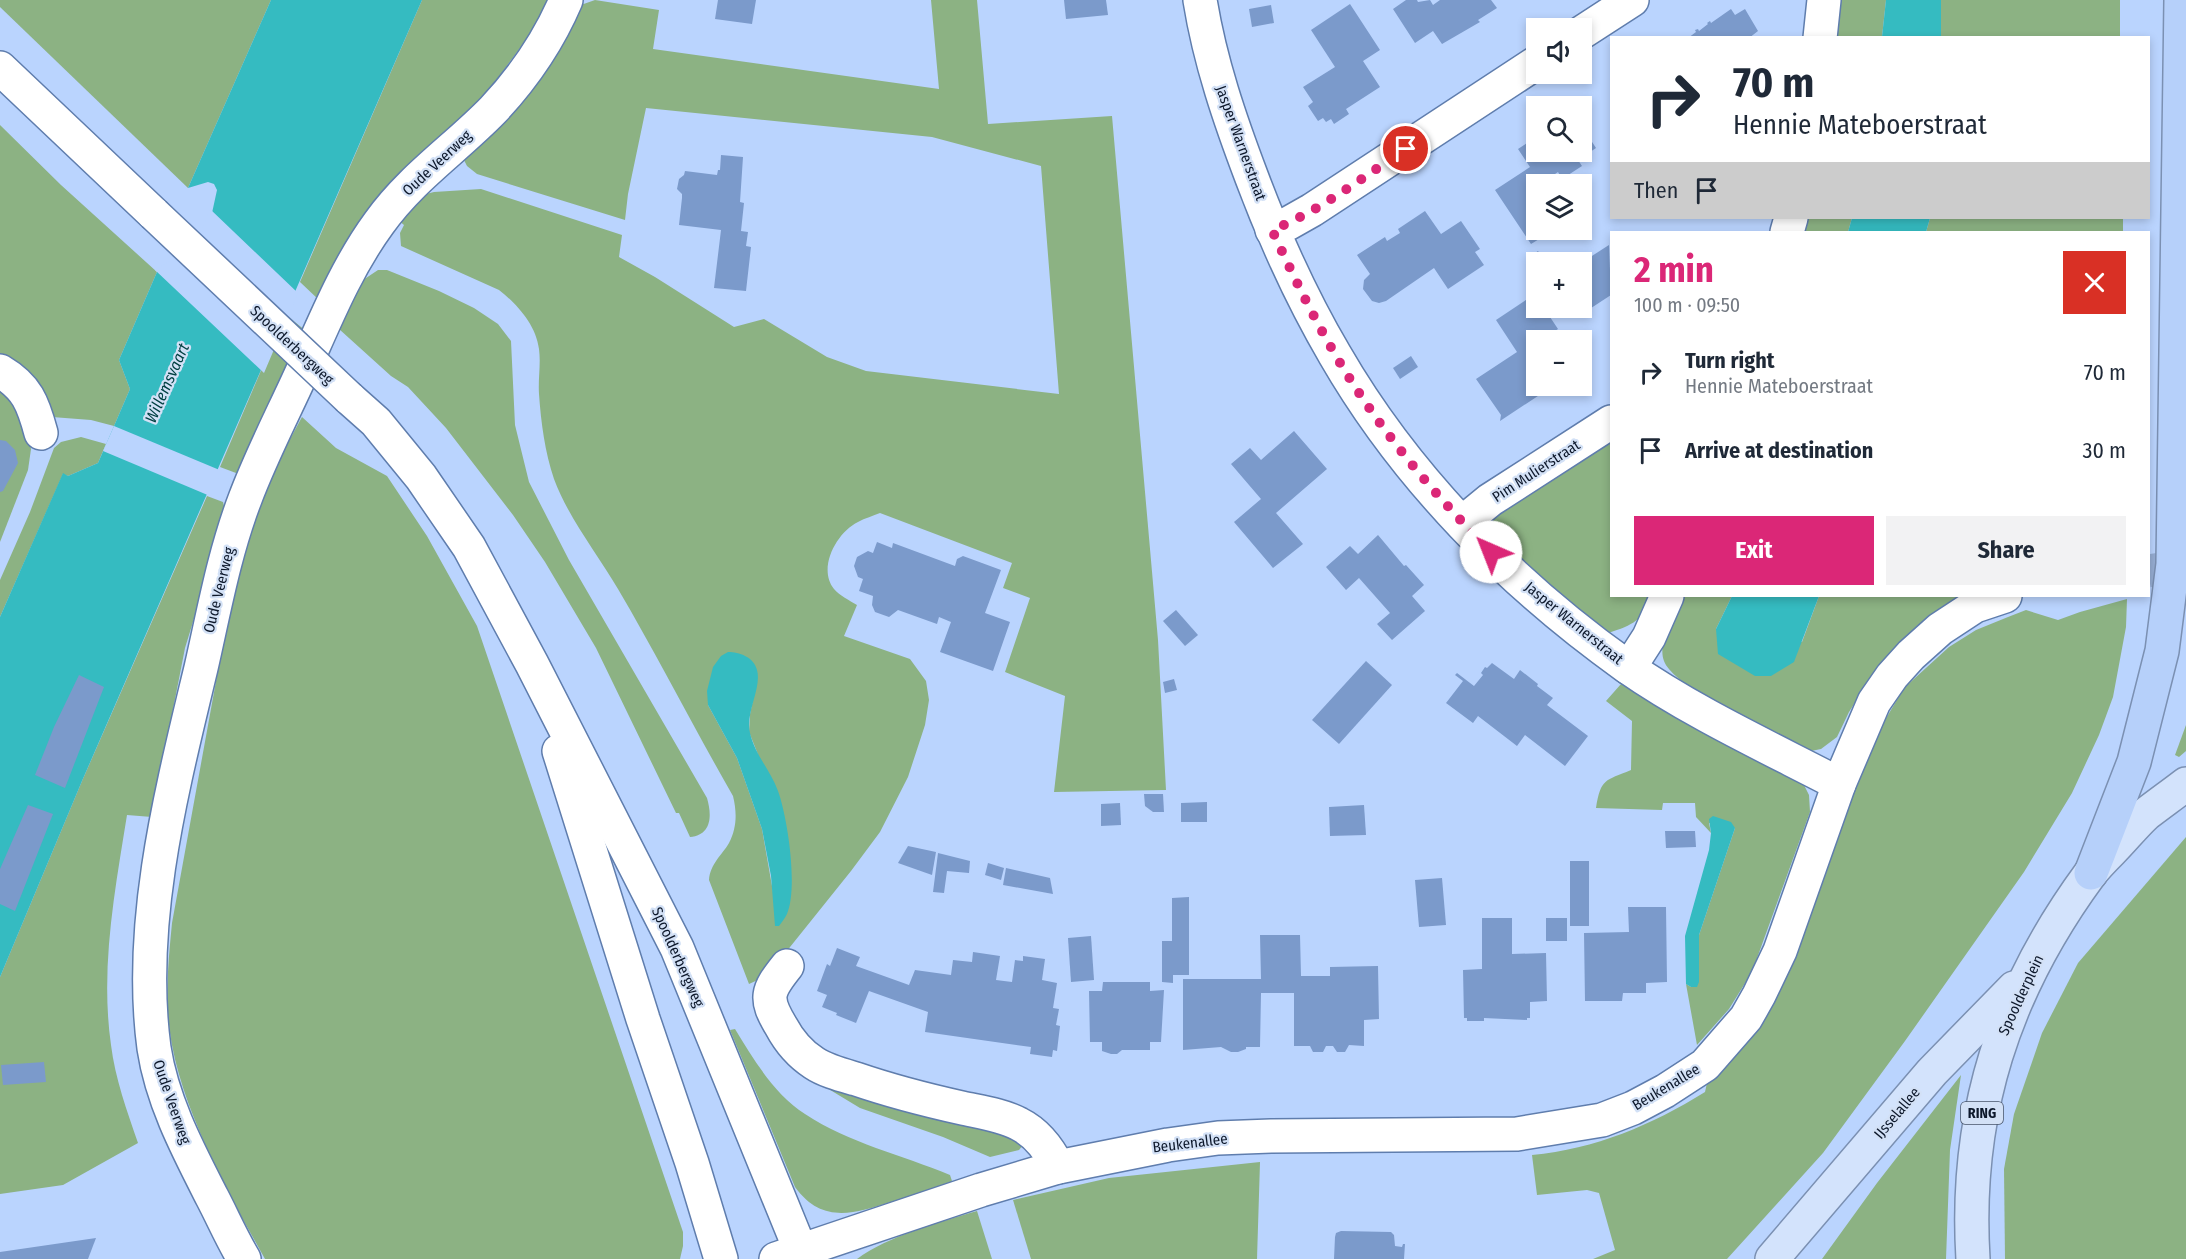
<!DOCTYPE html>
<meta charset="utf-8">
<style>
body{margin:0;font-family:"Fira Sans Condensed",sans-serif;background:#f2f2f3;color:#1f2937;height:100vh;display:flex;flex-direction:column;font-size:22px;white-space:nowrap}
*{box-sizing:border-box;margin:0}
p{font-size:20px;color:#747a83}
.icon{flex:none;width:33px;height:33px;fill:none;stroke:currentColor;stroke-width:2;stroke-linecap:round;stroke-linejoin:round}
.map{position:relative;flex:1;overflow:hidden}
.details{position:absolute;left:1610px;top:231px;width:540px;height:366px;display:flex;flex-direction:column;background:#fff;border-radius:0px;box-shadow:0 3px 9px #0003}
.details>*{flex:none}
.guide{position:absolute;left:1610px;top:36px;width:540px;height:183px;border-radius:0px;box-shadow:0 3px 9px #0003;background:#fff;color:#1f2937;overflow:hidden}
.buttons{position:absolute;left:1526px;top:18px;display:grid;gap:12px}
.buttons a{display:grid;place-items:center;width:66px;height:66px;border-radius:0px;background:#fff;box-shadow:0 3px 9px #0003;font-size:30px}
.pin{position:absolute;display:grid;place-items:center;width:51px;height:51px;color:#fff;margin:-26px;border:3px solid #fff;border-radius:50%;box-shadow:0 2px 6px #0007}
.me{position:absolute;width:66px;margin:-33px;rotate:316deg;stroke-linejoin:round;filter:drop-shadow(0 0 4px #0008)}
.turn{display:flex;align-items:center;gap:21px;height:126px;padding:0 24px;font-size:27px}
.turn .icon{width:78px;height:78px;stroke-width:2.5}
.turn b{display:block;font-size:42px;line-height:51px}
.then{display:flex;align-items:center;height:57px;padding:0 24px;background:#0003;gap:12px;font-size:22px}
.round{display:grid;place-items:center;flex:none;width:63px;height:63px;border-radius:0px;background:#f2f2f3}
.head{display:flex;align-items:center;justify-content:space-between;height:102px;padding:0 24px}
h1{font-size:36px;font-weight:700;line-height:45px;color:#db2777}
.action{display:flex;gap:12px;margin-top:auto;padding:12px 24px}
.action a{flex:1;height:69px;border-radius:0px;background:#db2777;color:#fff;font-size:24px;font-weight:700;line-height:69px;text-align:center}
.action a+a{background:#f2f2f3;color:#1f2937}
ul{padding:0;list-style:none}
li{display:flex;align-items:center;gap:18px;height:78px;padding:0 24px}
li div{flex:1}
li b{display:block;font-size:22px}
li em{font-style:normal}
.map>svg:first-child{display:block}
.green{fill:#8cb283;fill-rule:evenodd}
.water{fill:#35bbc1}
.pier{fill:#bad4fe}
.building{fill:#7b9acb}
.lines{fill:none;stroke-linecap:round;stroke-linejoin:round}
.street-tunnel{stroke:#97aed4;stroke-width:33;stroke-dasharray:33 16;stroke-linecap:butt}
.street-casing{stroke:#5f7dad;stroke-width:36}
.secondary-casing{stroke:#5f7dad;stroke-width:36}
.primary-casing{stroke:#7b90b2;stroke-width:36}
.highway-casing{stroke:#7b90b2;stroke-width:36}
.street{stroke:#fff;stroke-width:33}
.secondary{stroke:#fff;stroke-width:33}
.primary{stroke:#d3e3fc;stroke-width:33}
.highway{stroke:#b6d0fa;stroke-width:33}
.secondary-bridge-casing{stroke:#5f7dad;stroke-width:36;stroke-linecap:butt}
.secondary-bridge{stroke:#fff;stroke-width:33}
.route{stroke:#db2777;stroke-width:10;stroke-dasharray:0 18}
.labels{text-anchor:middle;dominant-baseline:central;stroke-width:4.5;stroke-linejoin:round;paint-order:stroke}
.shield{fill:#d3e1f6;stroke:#485468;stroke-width:1.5}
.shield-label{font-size:14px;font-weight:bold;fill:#0d182b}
.street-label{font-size:15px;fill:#0d182b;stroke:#d3e1f6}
.water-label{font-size:16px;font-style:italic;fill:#024042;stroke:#d3e1f6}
</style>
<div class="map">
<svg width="2186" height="1259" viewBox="0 0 2186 1259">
<rect width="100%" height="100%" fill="#bad4fe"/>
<!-- green -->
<g class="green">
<path d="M0 0H271L188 188 0 7Z"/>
<path d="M422 0H549L531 33 489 90 454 124 319 300 300 282Z"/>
<path d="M595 0 659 10 653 49 939 89 931 0H977L988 124 1112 116 1158 640 1166 790 1054 792 1065 696 1005 672 1030 598 1003 588 1012 563 880 513C873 516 865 518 858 522 837 532 817 568 834 589 840 596 849 600 857 605L844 636 910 659 926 681 929 700 925 725 908 777 880 832 851 871 778 962 762 978 749 984 709 880C710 864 722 855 729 843 737 828 737 812 733 796 694 728 658 657 618 589 597 553 569 519 554 479 545 452 541 423 539 394 538 379 541 364 539 349 536 325 517 304 499 290L401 246 400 233 404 225 399 221 422 195 434 192 481 189 622 235 619 257 655 277 734 327 764 319 827 357 866 371 1059 394 1041 166 932 137 646 108 628 194 625 220 477 174 467 166 462 156 578 6ZM757 681 750 714 749 732 759 757 779 926 762 829 737 758 708 705Z"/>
<path d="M1838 0H1886L1882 37 1833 38Z"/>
<path d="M1941 0H2120V37L1941 38Z"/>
<path d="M0 125 61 185 157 272 119 360 130 389 114 426 91 420 52 417C37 388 31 367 0 353Z"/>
<path d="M1804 218H1852L1848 232H1801Z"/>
<path d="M1930 218H2123V232H1926Z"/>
<path d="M378 270H387L439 291 474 308 498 324 511 341 515 425 529 482 569 560 707 798C712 815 712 835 690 837L679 813H676L596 648 545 562 513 515 446 428 408 387 391 376 339 329 363 280Z"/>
<path d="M285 314 306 331 243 470 236 473 220 467Z"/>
<path d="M0 389 23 413 31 449 28 470 0 542Z"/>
<path d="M302 417 336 448 387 476 427 536 477 626 683 1232V1246L680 1259H265C226 1189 173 1096 168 1014 166 984 169 954 172 923L237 566 265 485Z"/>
<path d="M1611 434V596H1653C1642 620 1634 625 1608 633L1563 598 1493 535 1489 525 1499 508Z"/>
<path d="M81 437 106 444 98 463 68 476 63 474 0 617V580L30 512 54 448 61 442Z"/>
<path d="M207 496 223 502 226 514 185 648 152 817 127 815C115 890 100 968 111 1045 115 1078 127 1111 138 1143L63 1185 0 1194V977L82 781Z"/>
<path d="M1681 596H1732L1716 629 1802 642 1819 596H1966L1870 679 1849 712 1837 737 1821 749 1811 751C1781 737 1674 689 1664 661 1657 643 1674 612 1681 596Z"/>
<path d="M2127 599 2126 627 2113 697 2099 735 2072 793 2024 872 1905 1041 1823 1153 1727 1259H1593L1615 1250 1599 1193 1587 1190 1537 1195 1532 1155C1595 1149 1652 1125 1705 1092L1707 1083 1795 957 1869 747 1904 688 1949 647 1976 630 2008 617 2026 610 2058 620 2080 612Z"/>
<path d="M1621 684 1804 785 1809 795 1810 812 1752 972 1729 1009 1697 1045 1686 984 1691 987 1699 935 1735 828 1709 823 1711 833 1696 817 1695 803H1663L1662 810 1596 808C1601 778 1605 781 1631 770L1632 721 1606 701Z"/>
<path d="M2186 725V751L2179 757 2175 755Z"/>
<path d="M2186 837V1259H2005L2004 1169 2014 1114 2042 1033 2078 963Z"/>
<path d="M735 1029C754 1060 774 1094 805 1114 849 1143 902 1155 950 1175L952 1181 949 1185C930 1191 910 1196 891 1202 853 1214 822 1224 795 1187L730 1030Z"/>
<path d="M1961 1075 1950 1150 1946 1259H1822L1877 1183Z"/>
<path d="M812 1079 1010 1132 1023 1145 1019 1150 990 1157 943 1137 860 1108Z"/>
<path d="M1260 1162 1257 1259H1031L1013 1200 1109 1178Z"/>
<path d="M977 1211 992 1259H857C888 1236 940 1222 977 1211Z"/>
</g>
<!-- water -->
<g class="water">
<path d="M271 0H422L82 781 0 977V617L63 473 68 476 98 463 130 389 119 360 157 272 172 263 205 229 212 213 217 190 214 184 208 182 188 188Z"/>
<path d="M1886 0H1941V37H1882Z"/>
<path d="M1852 218H1930L1926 232H1848Z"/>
<path d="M1732 596H1819L1794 662 1771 676H1755L1718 654 1716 629Z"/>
<path d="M728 652C739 652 754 657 757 670 762 688 745 713 750 733 755 755 771 771 778 791 788 819 798 888 787 914 785 918 782 922 779 926H775L771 876 762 829 737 758 708 705 707 691 713 667 721 656Z"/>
<path d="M1713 816 1731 822 1735 828 1699 935V982L1697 987H1691L1686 984 1685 936 1709 850 1711 833 1709 819Z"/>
</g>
<!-- pier -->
<g class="pier">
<path d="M210 209 298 293 264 373 155 270 170 261 203 227Z"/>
<path d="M114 426 222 471 210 496 103 451Z"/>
</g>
<!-- building -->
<g class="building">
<path d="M718 0H756L752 24 715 19Z"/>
<path d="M1064 0H1106L1108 15 1066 19Z"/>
<path d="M1406 0H1417L1418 2 1430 0 1433 5 1440 0H1491L1497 8 1478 20 1480 22 1442 44 1433 31 1415 43 1393 9Z"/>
<path d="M1350 4 1380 50 1363 61 1380 87 1346 109 1349 114 1334 124 1331 119 1326 122 1323 118 1318 121 1308 106 1313 102 1303 87 1335 67 1311 30Z"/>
<path d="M1271 5 1274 23 1252 27 1249 9Z"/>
<path d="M1731 9 1735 15 1745 9 1758 31 1749 38H1688L1696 32 1695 30 1698 29 1699 31 1708 24 1707 23 1710 21 1711 23Z"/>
<path d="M1581 125 1596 148 1578 160 1582 166 1562 179 1558 172 1540 184H1536V187L1529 192 1536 202V230H1554L1531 244 1495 190 1530 167 1518 149 1536 137V152H1581Z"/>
<path d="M721 155 743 157 740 202 744 203 741 231 748 232 746 246 751 247 746 291 714 288 721 230 679 225 682 198V194L677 189 679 179 684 175 685 171 717 175 718 170H720Z"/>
<path d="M1425 211 1441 234 1461 221 1480 249 1475 252 1484 265 1448 289 1434 268 1386 301 1379 303 1372 301 1363 289 1364 280 1370 274 1357 255 1385 237 1387 241 1400 233 1398 229Z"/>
<path d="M1609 245 1611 295 1585 312 1581 306V263Z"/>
<path d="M1538 251 1544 260 1536 262V266L1532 269 1526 259Z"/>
<path d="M1535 294 1536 308H1544L1558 329 1542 340H1536V386H1553L1500 421 1501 415 1476 379 1517 352 1496 320Z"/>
<path d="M1411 356 1418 367 1400 379 1393 368Z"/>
<path d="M1294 431 1327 469 1276 513 1303 544 1273 568 1234 522 1261 499 1231 464 1250 448 1261 460Z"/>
<path d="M0 440 6 441 15 450 18 463 3 491 0 492Z"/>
<path d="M1378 535 1404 566 1406 565 1424 585 1412 596 1425 611 1392 640 1377 624 1390 613 1359 578 1346 590 1326 567 1350 546 1358 554Z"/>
<path d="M877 542 892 548 893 543 955 566 957 559 963 556 1001 570 985 613 1010 622 993 671 940 652 951 622 939 617 937 624 898 610 889 617 875 612 872 605 873 596 859 591 863 579 858 577 854 566 857 557 868 551 873 553Z"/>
<path d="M1176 610 1198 635 1185 646 1163 621Z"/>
<path d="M1366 661 1392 685 1339 744 1312 720Z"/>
<path d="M1492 663 1514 679 1520 670 1538 684 1537 686 1553 698 1547 705 1588 736 1565 766 1525 735 1517 746 1478 716 1473 723 1446 703 1463 681 1455 675 1457 673 1474 686 1483 675 1481 673 1485 667 1487 668Z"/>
<path d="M79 675 104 687 65 788 35 775 54 727Z"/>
<path d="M1174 679 1177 690 1165 693 1163 682Z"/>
<path d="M1144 794H1163L1164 812H1153L1145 806Z"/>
<path d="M1207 802V822H1181V803Z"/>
<path d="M1120 803 1121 825 1101 826V804Z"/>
<path d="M28 805 53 814 15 911 0 904V869Z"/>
<path d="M1364 805 1366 835 1330 836 1329 807Z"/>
<path d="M1665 831H1695L1696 847 1666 848Z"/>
<path d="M908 846 936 852 932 875 898 863Z"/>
<path d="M938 853 970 861 969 873 947 871 944 893 933 892Z"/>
<rect x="1570" y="861" width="19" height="65"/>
<path d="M988 863 1004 868 1001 880 985 875Z"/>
<path d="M1006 868 1050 878 1053 894 1003 885Z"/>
<path d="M1442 878 1446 925 1419 927 1415 880Z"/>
<path d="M1189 897V975H1173V983L1162 982V941H1172V898Z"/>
<path d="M1628 907H1666L1667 982 1646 983V993H1623L1622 1001H1585L1584 933 1629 932Z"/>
<path d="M1482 918H1512V954L1546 953 1547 1001 1530 1002V1018H1527V1020L1484 1018V1021H1467V1018H1464L1463 970 1482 969Z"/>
<rect x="1546" y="918" width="21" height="23"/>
<path d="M1260 935H1300L1301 976H1330V967L1378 966 1379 1019 1364 1020V1046L1349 1045 1345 1052H1337L1333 1046H1326L1323 1052H1313L1310 1046H1294V993H1261L1260 1047H1246V1049L1238 1052H1231L1221 1047 1183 1050V979H1261Z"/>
<path d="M1091 936 1094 980 1071 982 1068 938Z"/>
<path d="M837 948 860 957 856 966 909 985 915 970 951 975 953 960 972 962 973 952 1000 956 996 980 1012 982 1015 960 1023 961V956L1045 959 1042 980 1057 983 1053 1008 1059 1009 1056 1025 1060 1026 1057 1051 1053 1050 1052 1057 1030 1054 1031 1047 925 1032 928 1012 869 991 856 1023 836 1015 837 1013 822 1007 827 995 817 991 827 964 830 966Z"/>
<path d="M1103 982H1150V991L1164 990 1161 1042H1150V1050H1122L1117 1054H1111L1102 1051V1042H1090L1089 991H1102Z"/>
<path d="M44 1062 46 1082 3 1085 1 1065Z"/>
<path d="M1341 1231 1391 1232 1394 1235 1395 1246 1402 1247 1403 1244H1405L1404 1259H1334L1335 1237 1336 1233Z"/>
<path d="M96 1238 88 1259H0V1252Z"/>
</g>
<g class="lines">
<!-- street-tunnel -->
<path class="street-tunnel" d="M2148 571 2186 565"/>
<!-- street casing -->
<g class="street-casing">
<g id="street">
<path d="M1200 0C1210 62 1230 120 1252 178 1275 239 1302 299 1335 355 1406 478 1511 584 1626 666 1692 712 1768 747 1839 784"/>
<path d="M1581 33 1632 0"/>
<path d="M1820 38 1824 0"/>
<path d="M1272 230 1289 223 1312 210 1536 63"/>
<path d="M1787 232 1791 218"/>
<path d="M0 371C27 387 33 403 41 433"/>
<path d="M1462 523 1490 500 1611 422"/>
<path d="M1629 668 1649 637 1667 596"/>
<path d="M787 966C767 991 764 998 781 1026 789 1041 800 1054 814 1063 826 1071 842 1075 856 1079 891 1091 926 1100 962 1108 980 1112 1002 1115 1019 1124 1037 1133 1049 1149 1058 1167"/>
<path d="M244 1259C232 1239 223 1218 212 1197 188 1150 162 1101 154 1048 137 922 172 789 201 668 214 611 224 554 245 499 261 456 283 414 302 372 325 321 346 268 379 223 411 178 455 149 493 110 523 78 549 40 566 0"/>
<path d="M776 1259 981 1190 1058 1167 1168 1145 1218 1138 1271 1136 1517 1134 1602 1120 1633 1108 1665 1091 1705 1065 1746 1018 1759 995 1780 951 1839 784 1874 702 1892 676 1911 655 1940 629 1975 606 2005 596"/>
</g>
</g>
<!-- secondary casing -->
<g class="secondary-casing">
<g id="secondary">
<path d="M0 68 154 214"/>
<path d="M349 398 376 422 421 477 469 547 532 664 677 948 804 1259"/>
<path d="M559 751 643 1019 692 1163 721 1259"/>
</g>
</g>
<!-- primary casing -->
<g class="primary-casing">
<g id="primary">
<path d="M1772 1259 1932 1072 2014 988"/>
<path d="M1973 1259C1964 1114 2004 991 2090 874 2096 866 2104 858 2111 851 2123 839 2134 825 2146 814 2159 804 2173 794 2186 784"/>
</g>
</g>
<!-- highway casing -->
<g class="highway-casing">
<path id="highway" d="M2091 873 2134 762 2162 651 2173 564 2181 0"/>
</g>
<!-- street -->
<use href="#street" class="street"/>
<!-- secondary -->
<use href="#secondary" class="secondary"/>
<!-- primary -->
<use href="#primary" class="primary"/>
<!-- highway -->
<use href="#highway" class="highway"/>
<!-- secondary-bridge casing -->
<g class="secondary-bridge-casing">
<path id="secondary-bridge" d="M154 214 349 398"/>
</g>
<!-- secondary-bridge -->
<use href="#secondary-bridge" class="secondary-bridge"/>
</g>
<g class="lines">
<!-- route -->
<path class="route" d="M1406 149C1363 177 1320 211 1272 230 1292 273 1312 315 1336 356 1378 428 1432 492 1491 552"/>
</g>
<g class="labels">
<!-- shield labels -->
<rect class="shield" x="1961" y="1102" width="42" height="22" rx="4.5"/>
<g class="shield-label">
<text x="1982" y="1113">RING</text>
</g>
<!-- street labels -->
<g class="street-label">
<text transform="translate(1241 143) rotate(70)">Jasper Warnerstraat</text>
<text transform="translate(437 163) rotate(-43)">Oude Veerweg</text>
<text transform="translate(292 345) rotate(43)">Spoolderbergweg</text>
<text transform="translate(1536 471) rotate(-33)">Pim Mulierstraat</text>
<text transform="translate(219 590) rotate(-76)">Oude Veerweg</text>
<text transform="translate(1574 623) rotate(39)">Jasper Warnerstraat</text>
<text transform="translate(678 957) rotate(66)">Spoolderbergweg</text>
<text transform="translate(2021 995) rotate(-65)">Spoolderplein</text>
<text transform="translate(1666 1087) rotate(-31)">Beukenallee</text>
<text transform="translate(172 1102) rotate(71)">Oude Veerweg</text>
<text transform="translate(1897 1113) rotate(-50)">IJsselallee</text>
<text transform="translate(1190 1143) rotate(-7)">Beukenallee</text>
</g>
<!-- water labels -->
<g class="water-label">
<text transform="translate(167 383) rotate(-66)">Willemsvaart</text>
</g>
</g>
</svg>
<div class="buttons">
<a><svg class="icon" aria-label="sound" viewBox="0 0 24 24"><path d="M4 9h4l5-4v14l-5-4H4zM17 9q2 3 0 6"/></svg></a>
<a><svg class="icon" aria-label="search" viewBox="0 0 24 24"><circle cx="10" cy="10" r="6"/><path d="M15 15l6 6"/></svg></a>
<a><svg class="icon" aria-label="layers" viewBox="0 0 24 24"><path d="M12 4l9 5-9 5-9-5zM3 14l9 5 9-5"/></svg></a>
<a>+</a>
<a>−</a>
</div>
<div class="pin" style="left:1406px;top:149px;background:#d93025"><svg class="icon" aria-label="arrive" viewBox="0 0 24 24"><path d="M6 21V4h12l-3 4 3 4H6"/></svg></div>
<svg class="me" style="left:1491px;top:552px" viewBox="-20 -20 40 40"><circle r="19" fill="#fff"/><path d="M0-13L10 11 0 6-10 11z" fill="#db2777"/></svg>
<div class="guide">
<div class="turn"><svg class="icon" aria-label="right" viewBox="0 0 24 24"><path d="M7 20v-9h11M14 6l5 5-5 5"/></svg><div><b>70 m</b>Hennie Mateboerstraat</div></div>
<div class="then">Then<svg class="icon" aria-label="arrive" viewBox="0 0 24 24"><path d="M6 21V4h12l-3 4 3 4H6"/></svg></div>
</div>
<section class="details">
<div class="head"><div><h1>2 min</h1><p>100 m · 09:50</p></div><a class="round" style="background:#d93025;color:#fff"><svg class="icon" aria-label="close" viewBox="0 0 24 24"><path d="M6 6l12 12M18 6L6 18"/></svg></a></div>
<ul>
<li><svg class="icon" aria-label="right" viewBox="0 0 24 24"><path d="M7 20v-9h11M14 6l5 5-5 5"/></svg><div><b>Turn right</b><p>Hennie Mateboerstraat</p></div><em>70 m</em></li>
<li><svg class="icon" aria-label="arrive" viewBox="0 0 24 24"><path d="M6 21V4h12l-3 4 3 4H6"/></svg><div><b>Arrive at destination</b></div><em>30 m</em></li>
</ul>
<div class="action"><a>Exit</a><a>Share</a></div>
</section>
</div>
